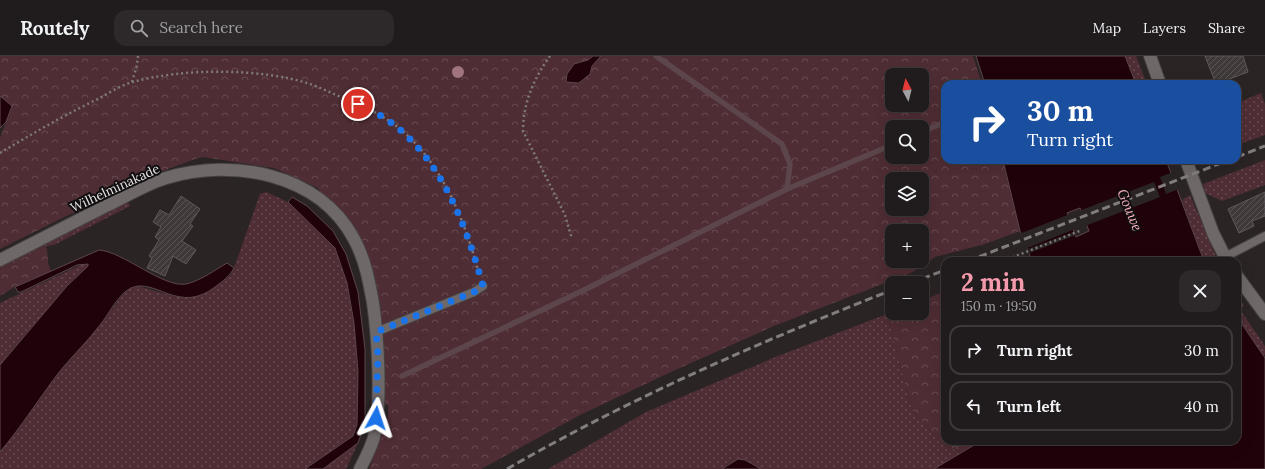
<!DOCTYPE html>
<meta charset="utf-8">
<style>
body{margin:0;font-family:Lora,serif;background:#2d2829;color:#f1f3f6;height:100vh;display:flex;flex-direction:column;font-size:15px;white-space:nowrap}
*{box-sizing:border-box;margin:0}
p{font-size:13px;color:#a2a1a3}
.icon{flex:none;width:22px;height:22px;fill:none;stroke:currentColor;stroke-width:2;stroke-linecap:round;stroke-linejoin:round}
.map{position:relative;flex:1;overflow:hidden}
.sheet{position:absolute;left:941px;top:201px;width:300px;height:188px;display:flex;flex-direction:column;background:#201b1c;border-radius:12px;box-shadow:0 4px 16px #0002,0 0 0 1px #3d393b}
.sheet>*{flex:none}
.top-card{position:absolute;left:941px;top:24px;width:300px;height:84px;border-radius:12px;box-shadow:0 4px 16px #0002,0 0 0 1px #3d393b;background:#1a4fa0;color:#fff;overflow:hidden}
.needle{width:26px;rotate:353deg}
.buttons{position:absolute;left:885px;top:12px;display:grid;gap:8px}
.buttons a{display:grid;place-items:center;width:44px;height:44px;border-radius:8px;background:#201b1c;box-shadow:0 4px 16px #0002,0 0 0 1px #3d393b;font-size:20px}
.pin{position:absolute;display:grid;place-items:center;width:34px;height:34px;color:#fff;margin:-17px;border:2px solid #fff;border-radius:50%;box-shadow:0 1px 4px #0007}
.me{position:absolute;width:44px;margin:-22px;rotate:5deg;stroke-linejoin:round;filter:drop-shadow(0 0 3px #0008)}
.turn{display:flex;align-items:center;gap:14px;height:84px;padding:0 20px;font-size:18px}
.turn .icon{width:52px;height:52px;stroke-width:2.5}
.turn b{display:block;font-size:28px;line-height:34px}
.round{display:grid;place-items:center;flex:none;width:42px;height:42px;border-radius:12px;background:#2d2829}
.headline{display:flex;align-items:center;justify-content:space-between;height:68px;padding:0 20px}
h1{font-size:24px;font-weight:800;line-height:30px;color:#f39aac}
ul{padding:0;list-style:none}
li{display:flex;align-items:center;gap:12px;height:50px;margin:0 8px 6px;padding:0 12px;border:2px solid #3d393b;border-radius:12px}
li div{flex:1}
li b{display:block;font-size:15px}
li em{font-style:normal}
header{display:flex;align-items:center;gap:24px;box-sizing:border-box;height:56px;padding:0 20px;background:#201b1c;border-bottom:1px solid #3d393b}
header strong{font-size:19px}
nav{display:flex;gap:22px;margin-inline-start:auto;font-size:14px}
.search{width:280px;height:36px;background:#2d2829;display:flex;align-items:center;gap:10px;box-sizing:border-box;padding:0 14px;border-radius:12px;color:#a2a1a3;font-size:15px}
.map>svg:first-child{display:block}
.grass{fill:url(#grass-dots)}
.forest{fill:url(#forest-crowns);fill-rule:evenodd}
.water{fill:#20020a;stroke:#5c464c;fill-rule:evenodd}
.pier{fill:#2a2425}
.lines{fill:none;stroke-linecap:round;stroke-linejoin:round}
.stream{stroke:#5c464c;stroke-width:5.5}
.building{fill:url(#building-hatch);stroke:#60595a}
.lane-casing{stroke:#454142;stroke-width:10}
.street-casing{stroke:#454142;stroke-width:14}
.path{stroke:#7e797a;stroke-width:2.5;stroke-dasharray:2 3;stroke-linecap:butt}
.lane{stroke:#6f6869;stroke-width:8}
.street{stroke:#6f6869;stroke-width:12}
.rail{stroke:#827d7e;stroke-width:3;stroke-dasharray:8 4;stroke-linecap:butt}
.tree{fill:#9f747c}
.route{stroke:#1a73e8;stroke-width:7;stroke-dasharray:0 12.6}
.labels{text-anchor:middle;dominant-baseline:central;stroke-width:4;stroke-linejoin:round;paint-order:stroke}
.street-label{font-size:13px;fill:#e8e4e5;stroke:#110e0f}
.water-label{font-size:14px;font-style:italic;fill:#f5aebb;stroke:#110e0f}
</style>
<header>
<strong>Routely</strong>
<div class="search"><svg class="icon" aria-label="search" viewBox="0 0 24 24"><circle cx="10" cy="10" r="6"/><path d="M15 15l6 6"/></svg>Search here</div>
<nav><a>Map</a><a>Layers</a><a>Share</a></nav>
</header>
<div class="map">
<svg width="1265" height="413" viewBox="0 0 1265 413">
<defs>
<pattern id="grass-dots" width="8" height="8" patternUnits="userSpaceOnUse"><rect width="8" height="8" fill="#4f2d34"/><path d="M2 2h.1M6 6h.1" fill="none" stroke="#684b51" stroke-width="1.8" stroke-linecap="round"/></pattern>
<pattern id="forest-crowns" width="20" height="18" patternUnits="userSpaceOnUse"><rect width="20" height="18" fill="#4f2d34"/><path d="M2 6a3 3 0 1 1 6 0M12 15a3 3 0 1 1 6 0" fill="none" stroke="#684b51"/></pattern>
<pattern id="building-hatch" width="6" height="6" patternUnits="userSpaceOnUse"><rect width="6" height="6" fill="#3f393a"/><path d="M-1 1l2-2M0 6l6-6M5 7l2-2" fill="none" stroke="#5b5656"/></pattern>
</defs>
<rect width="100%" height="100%" fill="#2a2425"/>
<!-- grass -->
<g class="grass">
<path d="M1125 0H1136L1147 28H1136Z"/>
<path d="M1261 37 1265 48V79L1237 89V47Z"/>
<path d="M1265 104V129L1222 145 1205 137 1203 128Z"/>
<path d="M266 136 288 146 335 192 347 227 354 267 358 315 357 369 353 380 305 413H0V396L17 375 60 315 100 269 124 237 131 232 138 230 176 241 230 220 234 212 260 138Z"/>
<path d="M1190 139 1218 205H1204L1182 144Z"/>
<path d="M127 144 130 150 54 189 46 190 0 214V208Z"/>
<path d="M85 207H88V210L67 230 0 309V247Z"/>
<path d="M1237 237 1244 250 1239 252 1265 290V299L1263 300 1237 261Z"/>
<path d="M887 258 912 354 941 387 961 397 934 413H761L745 404 728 408 722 413H548L646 356 778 300Z"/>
<path d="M358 387 346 413H323Z"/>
</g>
<!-- forest -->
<g class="forest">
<path d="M0 0H973L982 28H945V104H1003L1020 175 985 188 935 201 911 217 774 270 671 316 580 359 481 413H369L388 360V348L385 350 381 291 373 231 318 132 274 112 203 101 195 103 139 124 0 193V82L12 50 0 40ZM892 19H922V49H892ZM892 71H922V101H892ZM892 123H922V153H892ZM892 175H922V205H892Z"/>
<path d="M46 190C49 201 46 204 51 215L16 230 0 240V214Z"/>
<path d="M945 235V385H981L961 397 941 387 912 354 887 258 892 256 922 257V245Z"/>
</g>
<!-- water -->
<g class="water">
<path d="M593 0H601L592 10 590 18 579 27 566 26 567 18 574 8 588 4Z"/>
<path d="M976 0H1125L1136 28H985Z"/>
<path d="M0 40 12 50 6 66 0 72Z"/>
<path d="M1003 104H1166L1204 205H1032L1020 175ZM1080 152 1089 175 1076 181 1067 157Z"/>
<path d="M292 141 307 150 333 175 346 198 358 236 365 293V367L358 387 323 413H305L353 380 357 369 358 315 354 267 347 227 335 192 288 146Z"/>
<path d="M99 194C124 196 163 232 186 228 200 225 215 214 227 207L234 212C229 221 223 225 215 231 179 259 155 221 131 232 118 238 109 258 100 269 88 285 73 299 60 315 40 341 22 370 0 396V309L67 230 88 210V208L77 209 21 236H18L15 231Z"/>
<path d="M1237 261 1265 302V413H934L981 385H1237Z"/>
<path d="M738 403 745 404 761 413H722Z"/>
</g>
<!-- pier -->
<g class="pier">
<path d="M1173 116 1179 133 1166 138 1160 121Z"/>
<path d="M1154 126 1160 141 1085 170 1079 155Z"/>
<path d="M1070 158 1075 173 1025 193 1019 178Z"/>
<path d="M1074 176 1076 179 1027 198 1025 194Z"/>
</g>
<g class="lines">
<!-- stream -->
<g class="stream">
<path d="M922 76 945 66"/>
<path d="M787 133 892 89"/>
<path d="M402 320 584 234 787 133 790 108 782 88 656 0"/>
</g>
</g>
<!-- building -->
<g class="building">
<path d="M1205 0H1243L1248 16 1216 28Z"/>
<path d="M1265 136V160L1252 165 1254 170 1239 177 1228 153Z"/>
<path d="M181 140 200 153 190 168 193 170 182 185 196 194 186 208 173 200 165 220 147 212 152 202 149 200 159 184 155 181 161 171 153 166 160 154 169 159Z"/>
</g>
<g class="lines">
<!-- lane casing -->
<g class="lane-casing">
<g id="lane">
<path d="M1225 201 1265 180"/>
<path d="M376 276 474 236 483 230"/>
</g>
</g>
<!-- street casing -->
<g class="street-casing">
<g id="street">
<path d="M1150 0 1160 28"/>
<path d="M1186 104 1213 177 1227 205"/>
<path d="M0 204C36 186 72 167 108 149 127 140 146 128 166 122 232 102 319 117 354 183 365 203 369 225 373 247 378 282 382 347 374 381 371 392 365 403 360 413"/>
<path d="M1237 220 1265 258"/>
</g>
</g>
<!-- path -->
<g class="path">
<path d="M550 0C534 22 523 47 523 75L565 159 572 183"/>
<path d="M132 26 137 9 138 0"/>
<path d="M0 97C32 78 64 59 98 43 109 37 121 29 133 26 181 12 263 12 310 28 321 32 332 37 343 42 369 52 393 64 412 84 447 119 467 172 479 218"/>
<path d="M1003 205 1082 174"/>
</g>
<!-- lane -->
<use href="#lane" class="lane"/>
<!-- street -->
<use href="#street" class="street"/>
<!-- rail -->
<g class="rail">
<path d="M1237 101 1265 90"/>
<path d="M968 205 1229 104"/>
<path d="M911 227 945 214"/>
<path d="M507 413C630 342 760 286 892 234"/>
</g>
</g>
<!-- trees -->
<circle class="tree" cx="458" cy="16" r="6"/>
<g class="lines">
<!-- route -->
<path class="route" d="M358 48C432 78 463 158 483 230L474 236 376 276 378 299 376 362"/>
</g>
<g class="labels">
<!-- street labels -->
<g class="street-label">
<text transform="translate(115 132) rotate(-25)">Wilhelminakade</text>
</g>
<!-- water labels -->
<g class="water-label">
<text transform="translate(1130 154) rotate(68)">Gouwe</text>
</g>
</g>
</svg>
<div class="buttons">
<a><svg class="needle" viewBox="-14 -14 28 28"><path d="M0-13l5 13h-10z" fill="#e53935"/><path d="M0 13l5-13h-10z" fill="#a2a1a3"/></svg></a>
<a><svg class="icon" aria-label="search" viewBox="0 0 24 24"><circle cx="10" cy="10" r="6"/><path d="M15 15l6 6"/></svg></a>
<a><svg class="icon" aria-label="layers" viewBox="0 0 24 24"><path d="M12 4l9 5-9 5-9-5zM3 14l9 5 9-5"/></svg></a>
<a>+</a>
<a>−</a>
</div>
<div class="pin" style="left:358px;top:48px;background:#d93025"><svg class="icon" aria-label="arrive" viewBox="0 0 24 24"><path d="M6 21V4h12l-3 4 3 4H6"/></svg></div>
<svg class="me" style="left:376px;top:362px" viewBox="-20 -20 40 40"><path d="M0-17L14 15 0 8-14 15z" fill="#1a73e8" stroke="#fff" stroke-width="4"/></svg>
<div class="top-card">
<div class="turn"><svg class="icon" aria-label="right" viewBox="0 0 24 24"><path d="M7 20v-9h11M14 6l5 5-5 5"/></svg><div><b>30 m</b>Turn right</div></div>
</div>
<section class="sheet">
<div class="headline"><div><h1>2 min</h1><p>150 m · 19:50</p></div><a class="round"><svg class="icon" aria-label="close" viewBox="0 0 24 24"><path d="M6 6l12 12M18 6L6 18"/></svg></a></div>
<ul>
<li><svg class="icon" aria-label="right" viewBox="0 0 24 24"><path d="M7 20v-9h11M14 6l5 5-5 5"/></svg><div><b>Turn right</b></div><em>30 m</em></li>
<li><svg class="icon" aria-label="left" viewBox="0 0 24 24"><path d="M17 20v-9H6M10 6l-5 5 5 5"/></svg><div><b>Turn left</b></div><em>40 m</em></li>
</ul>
</section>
</div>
